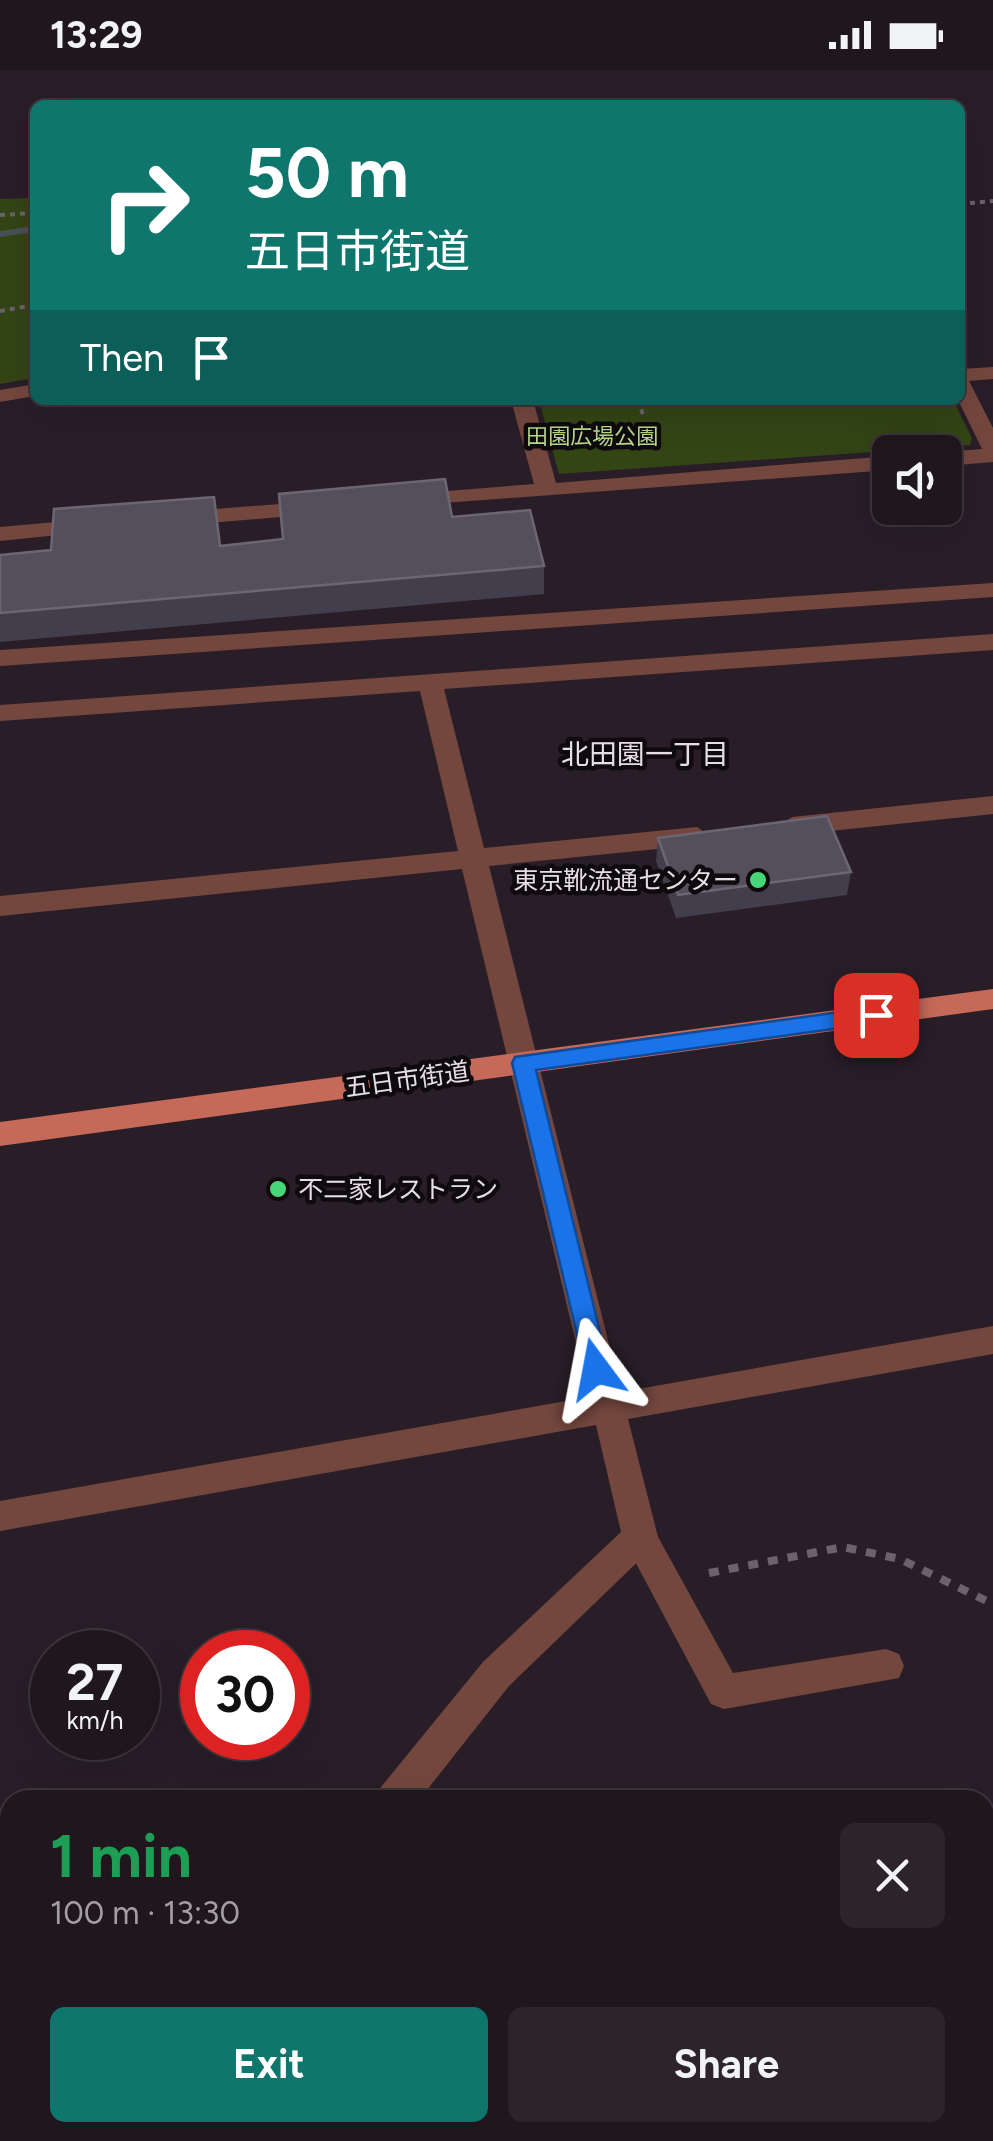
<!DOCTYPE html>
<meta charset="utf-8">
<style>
body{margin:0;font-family:Figtree,"Noto Sans JP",sans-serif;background:#2c232b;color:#f1f3f6;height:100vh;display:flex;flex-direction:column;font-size:38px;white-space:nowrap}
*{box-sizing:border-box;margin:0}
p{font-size:32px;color:#a19fa4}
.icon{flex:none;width:55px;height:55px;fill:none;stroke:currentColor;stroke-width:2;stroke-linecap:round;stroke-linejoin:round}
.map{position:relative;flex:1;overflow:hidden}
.drawer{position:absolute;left:0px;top:1720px;width:995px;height:352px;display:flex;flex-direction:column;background:#1f161e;border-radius:30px 30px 0 0;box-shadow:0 10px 40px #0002,0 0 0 2px #3c353c}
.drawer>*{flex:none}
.hud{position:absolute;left:30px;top:30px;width:935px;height:305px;border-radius:15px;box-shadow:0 10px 40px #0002,0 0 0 2px #3c353c;background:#0f766e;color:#fff;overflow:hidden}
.controls{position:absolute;left:872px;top:365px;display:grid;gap:20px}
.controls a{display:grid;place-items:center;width:90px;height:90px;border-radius:15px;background:#1f161e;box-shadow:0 10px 40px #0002,0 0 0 2px #3c353c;font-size:50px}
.speed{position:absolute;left:30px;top:1560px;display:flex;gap:20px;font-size:50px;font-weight:700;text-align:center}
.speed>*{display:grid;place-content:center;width:130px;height:130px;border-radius:50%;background:#1f161e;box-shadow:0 10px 40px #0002,0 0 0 2px #3c353c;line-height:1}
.speed small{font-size:25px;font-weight:400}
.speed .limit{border:15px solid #d22;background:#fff;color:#111}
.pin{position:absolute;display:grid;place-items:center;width:85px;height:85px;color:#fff;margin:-42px;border-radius:20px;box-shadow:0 5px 15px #0006}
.me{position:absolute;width:110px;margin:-55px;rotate:347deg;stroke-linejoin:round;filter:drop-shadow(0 0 8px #0008)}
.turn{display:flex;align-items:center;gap:35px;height:210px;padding:0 50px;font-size:45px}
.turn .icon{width:130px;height:130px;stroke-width:2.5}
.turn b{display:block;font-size:70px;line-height:85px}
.then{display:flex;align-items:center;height:95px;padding:0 50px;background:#0003;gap:20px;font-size:38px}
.round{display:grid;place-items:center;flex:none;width:105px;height:105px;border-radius:15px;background:#2c232b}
.head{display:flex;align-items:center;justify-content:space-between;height:170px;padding:0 50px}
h1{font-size:60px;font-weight:700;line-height:75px;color:#1e9e55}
.cta{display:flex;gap:20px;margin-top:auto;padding:20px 50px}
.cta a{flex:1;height:115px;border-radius:15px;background:#0f766e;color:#fff;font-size:40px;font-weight:700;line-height:115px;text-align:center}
.cta a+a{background:#2c232b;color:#f1f3f6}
.status{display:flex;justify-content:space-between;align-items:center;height:70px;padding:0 50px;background:#1f161e;direction:ltr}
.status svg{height:28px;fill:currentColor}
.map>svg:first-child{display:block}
.green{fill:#334515}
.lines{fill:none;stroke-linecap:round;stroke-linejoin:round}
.stream{fill:#455155;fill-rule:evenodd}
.path-far1{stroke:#6c626b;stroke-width:4;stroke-dasharray:5 5;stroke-linecap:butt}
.path{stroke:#6c626b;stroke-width:8;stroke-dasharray:10 10;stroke-linecap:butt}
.service{fill:#74473e;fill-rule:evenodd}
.minor{fill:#74473e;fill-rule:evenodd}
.primary{fill:#c56958;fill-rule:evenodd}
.wall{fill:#433e4c}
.building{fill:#554f5c;stroke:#6c6672;stroke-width:2.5}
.route{fill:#1a73e8;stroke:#114b97;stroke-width:2.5}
.poi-dot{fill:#48d778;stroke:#0f0a0e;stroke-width:4}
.labels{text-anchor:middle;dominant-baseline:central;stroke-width:9;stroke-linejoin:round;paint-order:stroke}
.far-park-label{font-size:22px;fill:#b7d988;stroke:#0f0a0e}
.poi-label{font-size:25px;fill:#e6dee5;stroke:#0f0a0e;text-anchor:end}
.street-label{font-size:25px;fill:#e6dee5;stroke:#0f0a0e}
.neighbourhood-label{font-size:28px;fill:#e6dee5;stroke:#0f0a0e}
</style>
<div class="status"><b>13:29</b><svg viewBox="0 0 49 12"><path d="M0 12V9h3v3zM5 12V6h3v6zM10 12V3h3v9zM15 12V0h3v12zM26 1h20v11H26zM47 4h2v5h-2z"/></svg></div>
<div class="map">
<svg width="993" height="2071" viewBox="0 0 993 2071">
<rect width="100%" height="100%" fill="#291e28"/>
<!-- green -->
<g class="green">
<path d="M35 128V308L0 314V129Z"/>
<path d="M539 330H953L972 368 970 375 559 404Z"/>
<path d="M10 1920V2062L190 2063 184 2071H0V1922Z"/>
</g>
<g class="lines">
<!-- stream -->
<path class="stream" d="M35 156V162L0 167V161Z"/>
<!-- path-far1 -->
<g class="path-far1">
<path d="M960 134 993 131"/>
<path d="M0 145 35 143"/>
<path d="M0 241 35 235"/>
<path d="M638 330 643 345"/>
</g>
<!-- path -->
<g class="path">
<path d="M709 1503 843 1477 900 1489 993 1534"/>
<path d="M206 2071 211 2062"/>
</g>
<!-- service -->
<path class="service" d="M640 1451 652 1456 733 1603 886 1579 899 1584 904 1596 899 1608 724 1639 711 1634 622 1467 628 1456Z"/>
<!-- minor -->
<g class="minor">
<path d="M993 297V309L969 311 993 358V392L945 396 944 382 982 379 958 330 960 299Z"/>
<path d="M35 314V326L0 332V320Z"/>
<path d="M511 330H533L556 413 890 386V400L402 436 399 431 410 424 534 414Z"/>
<path d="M319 431 330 438 327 443 175 456 164 449 175 442Z"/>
<path d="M89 449 97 451V461L0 471V457Z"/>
<path d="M993 513V527L0 596V580Z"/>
<path d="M993 564V580L444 619 484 778 697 757 710 766 697 775 489 796 621 1322 993 1256V1284L628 1349 658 1467 652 1478 509 1616 419 1730H376L381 1717 483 1592 621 1462 596 1355 0 1461V1431L589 1327 462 799 0 846V826L458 781 420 621 0 651V635Z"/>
<path d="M993 726V744L792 765 779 756 792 747Z"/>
<path d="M10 1878V1918L0 1920V1880Z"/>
<path d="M985 2035H993V2071H970L967 2062H985Z"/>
<path d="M351 2062H393L390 2071H348Z"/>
</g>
<!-- primary -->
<path class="primary" d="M993 919V939L0 1076V1052Z"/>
</g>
<!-- wall -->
<g class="wall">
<path d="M562 330H623V332L564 337Z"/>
<path d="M452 447 544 496V524L0 572V485L220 476Z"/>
<path d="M658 768 851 802 847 825 676 848 656 791Z"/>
</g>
<!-- building -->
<g class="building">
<path d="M445 409 452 447 530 440 544 496 0 543V485L51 480 54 439 214 427 220 476 283 469 279 424Z"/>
<path d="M827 746 851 802 678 825 658 768Z"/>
</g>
<!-- route -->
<path class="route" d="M876 937 886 945 876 953 536 1000 609 1299 605 1306H587L512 993 515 987Z"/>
<!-- markers -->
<g class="poi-dot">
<circle cx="758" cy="810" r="10"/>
<circle cx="278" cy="1119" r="10"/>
</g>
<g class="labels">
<!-- far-park labels -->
<g class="far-park-label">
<text x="592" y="366">田園広場公園</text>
</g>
<!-- poi labels -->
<g class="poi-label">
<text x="738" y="810">東京靴流通センター</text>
<text x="298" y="1119" text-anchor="start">不二家レストラン</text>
</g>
<!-- street labels -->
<g class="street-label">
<text transform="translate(407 1009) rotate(-8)">五日市街道</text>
</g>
<!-- neighbourhood labels -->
<g class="neighbourhood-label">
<text x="645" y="684">北田園一丁目</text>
</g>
</g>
</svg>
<div class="controls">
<a><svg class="icon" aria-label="sound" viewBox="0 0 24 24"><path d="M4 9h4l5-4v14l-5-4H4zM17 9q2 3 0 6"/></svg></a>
</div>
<div class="speed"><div>27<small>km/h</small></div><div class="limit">30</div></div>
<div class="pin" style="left:876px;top:945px;background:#d93025"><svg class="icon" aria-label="arrive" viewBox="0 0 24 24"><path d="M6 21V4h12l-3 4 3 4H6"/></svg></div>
<svg class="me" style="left:596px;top:1299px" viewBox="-20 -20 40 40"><path d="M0-17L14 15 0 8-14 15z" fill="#1a73e8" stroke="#fff" stroke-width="4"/></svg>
<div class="hud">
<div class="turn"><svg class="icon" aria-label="right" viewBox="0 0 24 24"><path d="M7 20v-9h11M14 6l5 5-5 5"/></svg><div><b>50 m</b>五日市街道</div></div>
<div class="then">Then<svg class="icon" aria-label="arrive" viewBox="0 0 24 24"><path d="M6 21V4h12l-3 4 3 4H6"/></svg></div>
</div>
<section class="drawer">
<div class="head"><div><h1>1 min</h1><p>100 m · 13:30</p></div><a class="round"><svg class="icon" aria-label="close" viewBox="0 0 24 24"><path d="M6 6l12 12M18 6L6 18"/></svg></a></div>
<div class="cta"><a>Exit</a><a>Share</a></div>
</section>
</div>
